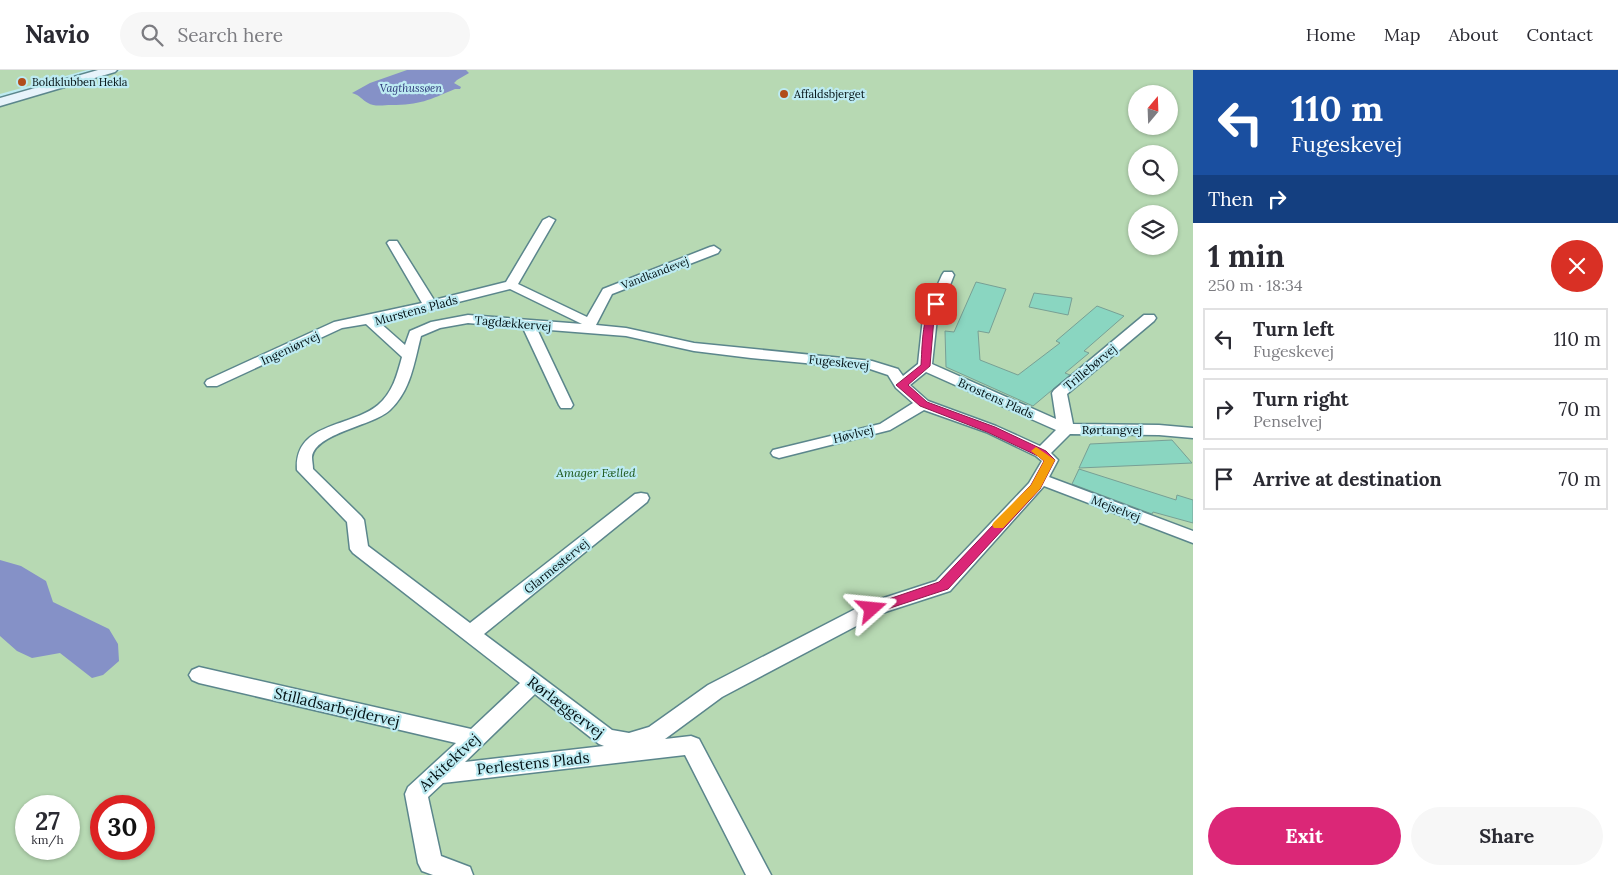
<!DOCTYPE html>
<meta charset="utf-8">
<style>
body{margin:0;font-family:Lora,serif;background:#f7f7f7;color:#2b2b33;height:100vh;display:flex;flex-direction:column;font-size:19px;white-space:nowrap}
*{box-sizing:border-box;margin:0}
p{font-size:16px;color:#7c7c81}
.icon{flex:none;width:28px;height:28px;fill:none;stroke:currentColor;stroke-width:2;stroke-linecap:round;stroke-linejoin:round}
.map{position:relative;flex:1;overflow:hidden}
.panel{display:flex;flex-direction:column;background:#fff;width:425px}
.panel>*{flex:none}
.top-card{background:#1a4fa0;color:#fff;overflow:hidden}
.needle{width:32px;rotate:19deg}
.tools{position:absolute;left:1128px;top:15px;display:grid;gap:10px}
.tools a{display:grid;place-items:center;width:50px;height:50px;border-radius:50%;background:#fff;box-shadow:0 1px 4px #0004;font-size:25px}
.speed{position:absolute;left:15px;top:725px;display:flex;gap:10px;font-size:25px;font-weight:700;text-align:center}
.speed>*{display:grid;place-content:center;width:65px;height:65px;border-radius:50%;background:#fff;box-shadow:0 1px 4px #0004;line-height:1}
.speed small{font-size:12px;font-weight:400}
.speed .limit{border:8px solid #d22;background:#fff;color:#111}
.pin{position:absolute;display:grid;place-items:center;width:42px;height:42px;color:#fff;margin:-21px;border-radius:10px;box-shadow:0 2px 8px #0006}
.me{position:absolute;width:55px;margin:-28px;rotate:72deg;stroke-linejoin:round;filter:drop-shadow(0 0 4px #0008)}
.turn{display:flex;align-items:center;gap:18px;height:105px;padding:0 15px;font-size:22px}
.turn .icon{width:65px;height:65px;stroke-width:2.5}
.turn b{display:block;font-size:35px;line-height:42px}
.then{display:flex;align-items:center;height:48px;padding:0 15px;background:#0003;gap:10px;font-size:19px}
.round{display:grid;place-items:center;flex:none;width:52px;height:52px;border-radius:26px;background:#f7f7f7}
.overview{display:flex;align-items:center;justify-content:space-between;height:85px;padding:0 15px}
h1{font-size:30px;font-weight:700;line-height:38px}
.primary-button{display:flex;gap:10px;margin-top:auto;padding:10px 15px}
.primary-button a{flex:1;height:58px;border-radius:30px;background:#db2777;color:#fff;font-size:20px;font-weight:700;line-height:58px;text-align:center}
.primary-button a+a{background:#f7f7f7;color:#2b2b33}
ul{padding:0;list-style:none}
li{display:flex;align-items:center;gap:15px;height:62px;margin:0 10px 8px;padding:0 5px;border:2px solid #e1e1e2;border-radius:0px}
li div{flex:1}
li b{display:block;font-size:19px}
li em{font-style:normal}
header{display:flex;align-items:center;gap:30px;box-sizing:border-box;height:70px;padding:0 25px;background:#fff;border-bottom:1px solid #e1e1e2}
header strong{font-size:24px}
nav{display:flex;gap:28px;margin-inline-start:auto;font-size:18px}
.search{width:350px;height:45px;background:#f7f7f7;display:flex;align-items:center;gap:12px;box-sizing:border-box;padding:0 18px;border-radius:28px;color:#7c7c81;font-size:19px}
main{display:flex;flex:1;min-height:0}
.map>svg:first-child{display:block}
.green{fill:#b7d9b3;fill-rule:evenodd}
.water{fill:#8591c7}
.building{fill:#8ad6c1;stroke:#78a095}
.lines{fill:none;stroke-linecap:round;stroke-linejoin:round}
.street-casing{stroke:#5b868c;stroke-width:3}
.secondary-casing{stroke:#5b868c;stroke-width:3}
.street{fill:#fff;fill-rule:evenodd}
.secondary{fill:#e7f3fb;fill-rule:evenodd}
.route{fill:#db2777;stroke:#8e194d}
.slow{fill:#f59e0b}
.poi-dot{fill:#b14d1b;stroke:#bdebf2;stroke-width:2}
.labels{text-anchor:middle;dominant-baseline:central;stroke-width:4.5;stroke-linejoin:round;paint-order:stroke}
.far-poi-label{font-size:11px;fill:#021013;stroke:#bdebf2;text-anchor:start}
.far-water-label{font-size:11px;font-style:italic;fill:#2e3779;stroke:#bdebf2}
.far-street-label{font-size:11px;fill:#021013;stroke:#bdebf2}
.street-label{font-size:12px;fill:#021013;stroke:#bdebf2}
.park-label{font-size:12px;font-style:italic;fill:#1a5516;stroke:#bdebf2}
.near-street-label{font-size:15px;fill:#021013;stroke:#bdebf2}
</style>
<header>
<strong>Navio</strong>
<div class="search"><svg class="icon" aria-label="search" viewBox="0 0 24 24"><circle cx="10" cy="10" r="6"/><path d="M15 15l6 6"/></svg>Search here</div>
<nav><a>Home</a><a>Map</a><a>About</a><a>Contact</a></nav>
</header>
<main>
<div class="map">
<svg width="1193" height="805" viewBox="0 0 1193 805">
<rect width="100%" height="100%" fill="#bdebf2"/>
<!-- green -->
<g class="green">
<path d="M0 0H87L0 24Z"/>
<path d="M124 0H1193V805H0V36ZM1136 24H1169V56H1136ZM1136 84H1169V116H1136ZM1136 144H1169V176H1136ZM26 736H69V779H26ZM101 736H144V779H101Z"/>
</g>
<!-- water -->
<g class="water">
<path d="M407 0H466L469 3 457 10 454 13 461 17 460 19H455C429 30 420 35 391 35 384 35 374 37 368 33 362 30 360 25 352 23L370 13Z"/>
<path d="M0 490 21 496 46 511 53 532 109 559 118 574 119 591 103 605 92 608 60 583 32 588 17 581 0 566Z"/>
</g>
<!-- building -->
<g class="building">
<path d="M976 212 1006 219 989 263 978 261 980 290 1018 305 1060 273 1056 271 1097 236 1124 246 1084 281 1089 283 1065 303 1070 305 1033 336 946 297 945 261 954 262Z"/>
<path d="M1034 223 1072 228 1068 245 1029 237Z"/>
<path d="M1172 370 1192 393 1079 398 1090 374Z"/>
<path d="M1079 399 1176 430 1177 425 1193 430V453L1153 442 1152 444 1072 414Z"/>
</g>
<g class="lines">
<!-- street casing -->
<g class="street-casing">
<path id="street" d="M549 147 555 150 518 214 587 247 603 219 710 177 714 176 720 180 718 183 612 224 596 255 626 258 694 273 872 291 898 299 903 306 918 294 923 248 942 205 944 202H952L954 205 937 248 932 294 1056 349 1052 323 1054 320 1144 245H1154L1156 248 1154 251 1067 324 1073 354 1159 355 1193 358V368L1159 365 1070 364 1051 383 1058 390 1049 407 1193 461V473L1044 416 950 521 879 544 722 627 665 669 691 666 699 669 771 805H746L685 685 443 713 428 727 441 786 470 797 473 805H433L422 801 418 793 405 724 408 717 456 673 199 613 192 610 189 605 192 600 199 597 471 659 520 613 353 483 350 479 347 452 297 400C294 352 350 358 378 335 393 322 397 305 402 287L366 254 342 258 217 316H207L205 313 207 310 334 252 422 233 387 173 389 171H397L434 230 506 212 543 150ZM510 219 582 254 468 245 431 252 410 261 405 275 379 252ZM468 253 523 258 559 335 561 338H571L573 335 537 259 626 266 694 281 751 288 870 299 888 305 896 318 913 333 880 354 773 380 771 383 773 386 779 388 890 360 924 340 986 362 1036 386 1042 391 1029 413 936 511 865 534 708 615 649 657 629 663 612 660 484 564 647 432 649 428 647 424 641 423 635 424 470 553 368 476 364 450 361 446 313 399C313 395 312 391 312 387 315 363 373 356 390 340 411 320 414 293 421 266L440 258ZM926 302 1056 360 1040 376 996 356 928 331 910 315ZM535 624 599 674 604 676 465 692Z"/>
</g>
<!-- secondary casing -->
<g class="secondary-casing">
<path id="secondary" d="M98 0H117L115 2 0 36V28Z"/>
</g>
<!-- street -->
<use href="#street" class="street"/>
<!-- secondary -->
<use href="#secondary" class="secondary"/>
</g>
<!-- route -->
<path class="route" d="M936 231 940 234 934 248 930 296 908 315 927 332 995 357 1046 381 1055 390 1040 419 948 519 872 544 868 542 866 539 868 536 939 512 1031 415 1044 391 1038 386 987 362 920 336 896 315 921 295C922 281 922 236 936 231Z"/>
<!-- slow -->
<path class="slow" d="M1036 377 1055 390 1040 419 1003 458H994L992 455 994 452 1031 415 1044 391 1031 381Z"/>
<!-- markers -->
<g class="poi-dot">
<circle cx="22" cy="12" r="5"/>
<circle cx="784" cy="24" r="5"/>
</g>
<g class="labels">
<!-- far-poi labels -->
<g class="far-poi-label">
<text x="32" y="12">Boldklubben Hekla</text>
<text x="794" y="24">Affaldsbjerget</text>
</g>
<!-- far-water labels -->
<g class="far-water-label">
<text x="411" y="18">Vagthussøen</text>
</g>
<!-- far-street labels -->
<g class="far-street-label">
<text transform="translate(655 203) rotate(-21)">Vandkandevej</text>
</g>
<!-- street labels -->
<g class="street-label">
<text transform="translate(416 240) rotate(-15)">Murstens Plads</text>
<text transform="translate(513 253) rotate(5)">Tagdækkervej</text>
<text transform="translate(290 278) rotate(-25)">Ingeniørvej</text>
<text transform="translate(839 292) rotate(6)">Fugeskevej</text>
<text transform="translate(1090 297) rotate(-40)">Trillebørvej</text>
<text transform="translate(996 328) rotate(24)">Brostens Plads</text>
<text x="1112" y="359">Rørtangvej</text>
<text transform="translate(853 364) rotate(-14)">Høvlvej</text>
<text transform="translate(1116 438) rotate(21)">Mejselvej</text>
<text transform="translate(556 496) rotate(-39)">Glarmestervej</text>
</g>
<!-- park labels -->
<g class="park-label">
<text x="596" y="402">Amager Fælled</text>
</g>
<!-- near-street labels -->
<g class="near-street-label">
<text transform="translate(337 637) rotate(13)">Stilladsarbejdervej</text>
<text transform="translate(566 637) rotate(37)">Rørlæggervej</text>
<text transform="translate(449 692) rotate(-43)">Arkitektvej</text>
<text transform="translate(533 693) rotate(-6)">Perlestens Plads</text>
</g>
</g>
</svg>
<div class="tools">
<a><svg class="needle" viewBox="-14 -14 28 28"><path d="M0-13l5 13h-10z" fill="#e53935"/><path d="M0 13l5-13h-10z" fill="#7c7c81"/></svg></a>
<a><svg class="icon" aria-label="search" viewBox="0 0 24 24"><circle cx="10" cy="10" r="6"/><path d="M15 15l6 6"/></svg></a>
<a><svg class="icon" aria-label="layers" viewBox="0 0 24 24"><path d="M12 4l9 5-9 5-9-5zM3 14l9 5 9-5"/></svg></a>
</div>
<div class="speed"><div>27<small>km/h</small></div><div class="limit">30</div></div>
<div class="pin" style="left:936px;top:234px;background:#d93025"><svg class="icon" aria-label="arrive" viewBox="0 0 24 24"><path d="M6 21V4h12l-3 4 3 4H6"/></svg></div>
<svg class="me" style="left:872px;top:539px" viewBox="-20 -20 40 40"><path d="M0-17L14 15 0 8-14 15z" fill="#db2777" stroke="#fff" stroke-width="4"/></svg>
</div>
<section class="panel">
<div class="top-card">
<div class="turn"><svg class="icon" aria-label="left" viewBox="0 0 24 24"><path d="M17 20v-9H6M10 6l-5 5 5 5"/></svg><div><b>110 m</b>Fugeskevej</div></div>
<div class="then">Then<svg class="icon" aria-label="right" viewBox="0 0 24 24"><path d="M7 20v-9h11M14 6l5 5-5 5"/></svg></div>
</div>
<div class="overview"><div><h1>1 min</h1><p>250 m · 18:34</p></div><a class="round" style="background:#d93025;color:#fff"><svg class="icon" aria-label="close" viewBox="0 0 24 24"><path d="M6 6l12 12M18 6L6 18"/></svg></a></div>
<ul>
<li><svg class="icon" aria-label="left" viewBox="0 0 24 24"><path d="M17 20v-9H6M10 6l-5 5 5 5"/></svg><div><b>Turn left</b><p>Fugeskevej</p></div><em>110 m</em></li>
<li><svg class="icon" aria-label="right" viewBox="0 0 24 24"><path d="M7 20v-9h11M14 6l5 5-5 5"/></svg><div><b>Turn right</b><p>Penselvej</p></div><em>70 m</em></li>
<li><svg class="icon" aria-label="arrive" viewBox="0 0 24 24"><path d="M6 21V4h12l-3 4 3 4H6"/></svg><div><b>Arrive at destination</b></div><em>70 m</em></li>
</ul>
<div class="primary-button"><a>Exit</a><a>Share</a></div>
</section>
</main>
